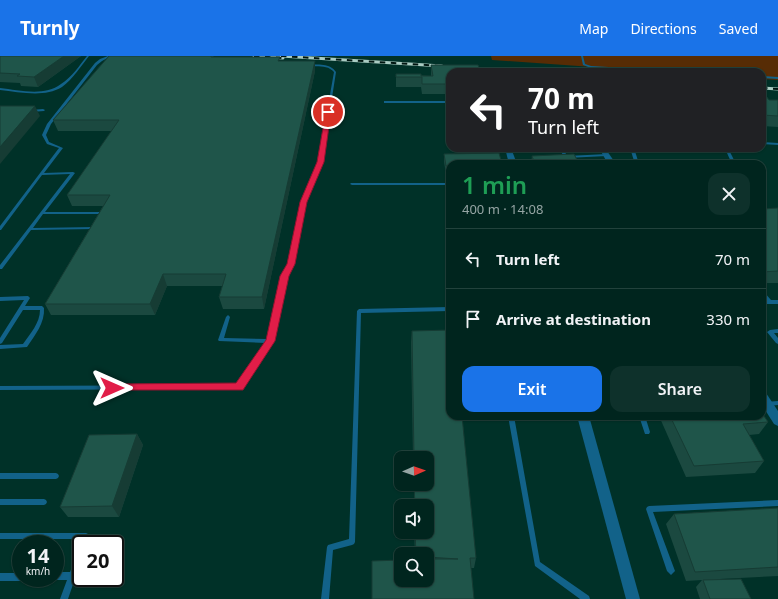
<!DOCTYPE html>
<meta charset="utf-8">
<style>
body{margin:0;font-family:"Noto Sans",sans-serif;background:#0e312b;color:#f1f3f6;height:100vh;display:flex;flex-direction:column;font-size:15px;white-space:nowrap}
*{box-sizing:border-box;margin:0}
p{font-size:13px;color:#95a5a4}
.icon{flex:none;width:22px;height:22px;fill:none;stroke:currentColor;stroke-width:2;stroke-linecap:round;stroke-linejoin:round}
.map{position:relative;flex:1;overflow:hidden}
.panel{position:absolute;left:446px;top:104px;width:320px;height:260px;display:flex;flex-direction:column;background:#00251e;border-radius:12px;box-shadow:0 1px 3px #0004,0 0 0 1px #22423c}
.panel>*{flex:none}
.hud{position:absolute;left:446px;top:12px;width:320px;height:84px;border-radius:12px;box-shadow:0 1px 3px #0004,0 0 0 1px #22423c;background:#202124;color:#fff;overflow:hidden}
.needle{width:26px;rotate:88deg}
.buttons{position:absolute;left:394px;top:395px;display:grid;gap:8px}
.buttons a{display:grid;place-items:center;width:40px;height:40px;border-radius:8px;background:#00251e;box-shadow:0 1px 3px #0004,0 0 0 1px #22423c;font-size:20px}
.speed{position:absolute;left:12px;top:479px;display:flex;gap:8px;font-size:20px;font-weight:700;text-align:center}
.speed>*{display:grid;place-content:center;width:52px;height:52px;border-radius:50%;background:#00251e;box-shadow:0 1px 3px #0004,0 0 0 1px #22423c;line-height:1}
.speed small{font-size:10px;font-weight:400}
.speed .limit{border:2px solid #111;border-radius:6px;background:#fff;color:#111}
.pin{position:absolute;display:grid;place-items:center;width:34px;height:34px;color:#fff;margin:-17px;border:2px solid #fff;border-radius:50%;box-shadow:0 1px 4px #0007}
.me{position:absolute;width:44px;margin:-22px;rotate:90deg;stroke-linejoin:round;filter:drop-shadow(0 0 3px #0008)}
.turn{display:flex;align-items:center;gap:14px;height:84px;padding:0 16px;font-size:18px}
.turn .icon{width:52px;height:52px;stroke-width:2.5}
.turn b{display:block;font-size:28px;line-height:34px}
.round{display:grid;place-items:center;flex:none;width:42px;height:42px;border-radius:12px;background:#0e312b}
.headline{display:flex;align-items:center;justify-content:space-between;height:68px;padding:0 16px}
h1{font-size:24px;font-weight:600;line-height:30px;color:#1e9e55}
.button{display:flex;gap:8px;margin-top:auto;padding:8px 16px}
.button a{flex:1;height:46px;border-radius:12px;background:#1a73e8;color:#fff;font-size:16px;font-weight:600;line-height:46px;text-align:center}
.button a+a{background:#0e312b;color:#f1f3f6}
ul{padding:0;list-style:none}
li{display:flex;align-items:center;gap:12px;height:60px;padding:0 16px;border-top:1px solid #22423c}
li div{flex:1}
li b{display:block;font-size:15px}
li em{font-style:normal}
header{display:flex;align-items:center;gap:24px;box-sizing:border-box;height:56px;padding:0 20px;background:#1a73e8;color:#fff}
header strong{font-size:19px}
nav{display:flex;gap:22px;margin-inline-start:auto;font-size:14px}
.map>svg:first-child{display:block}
.green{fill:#572c05}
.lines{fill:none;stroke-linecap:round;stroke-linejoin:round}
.lane{fill:#126289;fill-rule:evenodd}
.street{fill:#126289;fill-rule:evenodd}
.rail-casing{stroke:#aaccc3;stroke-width:3}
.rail{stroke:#001611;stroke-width:2;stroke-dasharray:5.5;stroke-linecap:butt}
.wall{fill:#1b4940}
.shaded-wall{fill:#163c34}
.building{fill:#1f554a;stroke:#163c34}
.route{fill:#e11d48;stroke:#92132f}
</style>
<header>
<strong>Turnly</strong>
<nav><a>Map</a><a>Directions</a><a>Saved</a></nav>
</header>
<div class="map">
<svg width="778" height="543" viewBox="0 0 778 543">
<rect width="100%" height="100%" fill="#003128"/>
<!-- green -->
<path class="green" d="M491 0H778V24L762 23V16H663L492 4Z"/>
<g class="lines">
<!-- lane -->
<g class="lane">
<path d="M87 0H89C81 10 73 23 62 31 44 42 20 36 0 34V32C19 34 44 41 61 28 72 21 79 10 87 0Z"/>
<path d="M108 0H111L102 5 97 9 51 68 46 79 49 86 63 92 44 117 73 116 75 117 45 156H100L102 157 100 158H43L33 172 95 171 97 172 95 173 31 174 2 213H0V209L70 118 42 119 1 174H0V170L59 92 47 88 42 79 47 68 95 7 100 3Z"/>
<path d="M581 0H583L585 8 591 10 679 15 680 16H664L591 12 583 9Z"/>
<path d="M308 8C318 9 330 7 336 16L322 106 305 146 293 208 286 220 273 285 241 333 0 334V330L237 329 266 287 219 285 218 284 226 261 228 259 230 261 224 282 268 283 282 220 289 208 301 146 318 106 334 16C327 8 316 11 307 10V9Z"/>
<path d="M762 20 778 21V23L762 22Z"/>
<rect x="384" y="45" width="66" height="2"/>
<path d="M43 53 45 54 44 55 31 56 29 55 31 54Z"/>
<path d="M762 86 778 87V89L762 88Z"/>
<path d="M522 92H528L526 93Z"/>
<path d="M559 92H563L567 100 607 98 609 99 607 100 566 102 564 101Z"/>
<path d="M630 92H634L639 108H635Z"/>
<path d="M663 92H682L726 95 724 92H728L736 108H732L727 97 665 93Z"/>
<path d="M351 127H450V129H352L350 128Z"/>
<path d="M762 235 764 236 771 244H778V248H762V244H766L762 240Z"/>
<path d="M28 240 30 242 25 250H42L44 252C45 267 35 279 27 291L0 293V289L23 288C30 278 40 267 40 254H23L2 287 0 288V282L24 244 0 245V241Z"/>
<path d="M450 251V255L361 257 355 486 354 488 352 489 333 494 329 543H321L327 491 328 489 349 483 357 255 359 253Z"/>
<path d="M778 273V277H774L778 282V288L776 287 767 276 770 274Z"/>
<path d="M778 345V349L768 350H766L765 348 766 346Z"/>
<path d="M508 360H514L540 506 589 540 590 543H580L535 510Z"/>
<path d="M639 360H645L650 376 649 378H645Z"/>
<path d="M0 417H56L58 418 59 420 58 422 56 423H0Z"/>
<path d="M0 443H44L46 444 47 446 46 448 44 449H0Z"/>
<path d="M778 444V450L653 456 675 515 671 519 667 515 646 453 647 451 649 450Z"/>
<path d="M0 477H86L88 478 89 480 87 488H81V489L82 483H0Z"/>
<path d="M81 492V505L68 543H60L67 524H55L52 522H55V516H70L79 493Z"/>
<path d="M0 517H21V522H24V524L21 525H0Z"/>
</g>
<!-- street -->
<g class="street">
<path d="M505 92H511L517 108H509Z"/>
<path d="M599 92H605L616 108H608Z"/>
<path d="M762 336 766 337 778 355V370L774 368 762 349Z"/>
<path d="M577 360H589L640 543H626Z"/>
</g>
<!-- rail casing -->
<g class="rail-casing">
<g id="rail">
<path d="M254 0 283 2"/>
<path d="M281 0 442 10"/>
<path d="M472 12 532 16"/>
<path d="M762 32 778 33"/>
</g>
</g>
<!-- rail -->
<use href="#rail" class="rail"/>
</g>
<!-- wall -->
<g class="wall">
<path d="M0 0H81L38 31 21 30 20 27 0 26Z"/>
<path d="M109 0H213L214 1 280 5H315V15L264 253H223L219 241 223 230H167L155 259H51L45 248 103 150H72L67 139 112 75H58L53 64Z"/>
<path d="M431 9 450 16V38H422L421 31H396V18L431 20Z"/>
<path d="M762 34 769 44 778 45V71L762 70Z"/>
<path d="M444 98 450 108V118H446L444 106Z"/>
<path d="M532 100 579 108H531Z"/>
<path d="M778 152V227H762V153Z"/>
<path d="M412 275 476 502 474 512H471L427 524V498H415L414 476H427V450H414V428H427V402H413L411 286Z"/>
<path d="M659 360H762L768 366 759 378 749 379 764 405 755 417 686 421Z"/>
<path d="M137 378 143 389 119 461H68L60 451Z"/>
<path d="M778 452V520L720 523 751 543H700L696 531 702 524 686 525 666 468 674 458Z"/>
</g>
<!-- shaded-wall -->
<g class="shaded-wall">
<path d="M64 0H81L38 31 34 21Z"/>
<path d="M315 5V15L264 253 262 241Z"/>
<path d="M35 50 40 60 0 108V91Z"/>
<path d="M163 218 167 230 155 259 150 248Z"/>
<path d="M137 378 143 389 119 461 112 450Z"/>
</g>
<!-- building -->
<g class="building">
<path d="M0 0H64L34 21 17 20 20 18 0 17Z"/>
<path d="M109 0H211V1H280L278 5H315L262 241H219L226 218H163L150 248H45L110 139H67L119 64H53Z"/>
<path d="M431 9H478L479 12H483L484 14H491V16H450V28H422V21H396V18H421V20H433Z"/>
<path d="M762 34 769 44H778V60L762 59Z"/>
<path d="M0 50H35L0 91Z"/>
<path d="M499 97 502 108H450V110H446L444 98Z"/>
<path d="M574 98 579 108H535L532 100Z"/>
<path d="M778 152V215L762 216V153Z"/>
<path d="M450 274V360H462L476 502H470L474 543H372V505L401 504V524H427V503H458L427 501V498H416L415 476H427V450H415L414 428H427V402H414L412 275Z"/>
<path d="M762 357 768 366 743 368 764 405 694 410 670 360H762Z"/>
<path d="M137 378 112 450 60 451 89 379Z"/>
<path d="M778 452V511L695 516 674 458Z"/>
<path d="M741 523 751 543H710L703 524Z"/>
</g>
<!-- route -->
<path class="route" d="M326 55 331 56 324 106 307 146 295 208 289 220 275 285 243 334H108L107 332 108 329 112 328 236 327 266 284 280 220 287 208 300 146 317 106Z"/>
</svg>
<div class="buttons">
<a><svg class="needle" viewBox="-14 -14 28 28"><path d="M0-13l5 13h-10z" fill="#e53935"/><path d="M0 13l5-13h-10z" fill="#95a5a4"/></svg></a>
<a><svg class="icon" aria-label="sound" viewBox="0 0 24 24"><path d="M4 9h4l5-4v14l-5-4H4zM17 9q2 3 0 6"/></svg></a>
<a><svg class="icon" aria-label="search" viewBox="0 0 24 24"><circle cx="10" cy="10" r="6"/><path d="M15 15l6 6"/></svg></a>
</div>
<div class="speed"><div>14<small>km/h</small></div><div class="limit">20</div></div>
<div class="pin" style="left:328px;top:56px;background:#d93025"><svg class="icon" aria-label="arrive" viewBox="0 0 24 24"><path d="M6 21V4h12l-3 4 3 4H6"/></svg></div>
<svg class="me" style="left:112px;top:332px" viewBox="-20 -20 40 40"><path d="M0-17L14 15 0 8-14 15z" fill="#e11d48" stroke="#fff" stroke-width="4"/></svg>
<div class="hud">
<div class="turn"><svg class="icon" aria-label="left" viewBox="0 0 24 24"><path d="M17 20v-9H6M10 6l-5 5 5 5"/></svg><div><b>70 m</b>Turn left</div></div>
</div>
<section class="panel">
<div class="headline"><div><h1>1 min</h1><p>400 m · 14:08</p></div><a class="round"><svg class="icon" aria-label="close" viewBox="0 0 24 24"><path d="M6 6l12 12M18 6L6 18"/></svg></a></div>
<ul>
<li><svg class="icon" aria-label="left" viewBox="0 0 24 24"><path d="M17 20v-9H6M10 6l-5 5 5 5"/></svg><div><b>Turn left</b></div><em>70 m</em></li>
<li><svg class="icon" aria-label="arrive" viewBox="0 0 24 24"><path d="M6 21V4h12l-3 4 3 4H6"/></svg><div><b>Arrive at destination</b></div><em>330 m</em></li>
</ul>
<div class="button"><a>Exit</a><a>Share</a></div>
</section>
</div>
